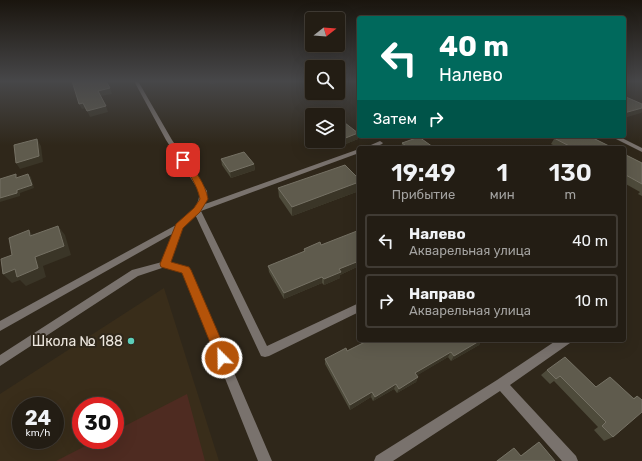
<!DOCTYPE html>
<html lang="ru">
<meta charset="utf-8">
<style>
body{margin:0;font-family:Rubik,sans-serif;background:#2f2a22;color:#f1f3f6;height:100vh;display:flex;flex-direction:column;font-size:15px;white-space:nowrap}
*{box-sizing:border-box;margin:0}
p{font-size:13px;color:#a3a2a0}
.icon{flex:none;width:22px;height:22px;fill:none;stroke:currentColor;stroke-width:2;stroke-linecap:round;stroke-linejoin:round}
.map{position:relative;flex:1;overflow:hidden}
.side{position:absolute;left:357px;top:146px;width:269px;height:196px;display:flex;flex-direction:column;background:#231d14;border-radius:4px;box-shadow:0 4px 16px #0002,0 0 0 1px #403b34}
.side>*{flex:none}
.hud{position:absolute;left:357px;top:16px;width:269px;height:122px;border-radius:4px;box-shadow:0 4px 16px #0002,0 0 0 1px #403b34;background:#00695c;color:#fff;overflow:hidden}
.needle{width:26px;rotate:73deg}
.fabs{position:absolute;left:305px;top:12px;display:grid;gap:8px}
.fabs a{display:grid;place-items:center;width:40px;height:40px;border-radius:4px;background:#231d14;box-shadow:0 4px 16px #0002,0 0 0 1px #403b34;font-size:20px}
.speed{position:absolute;left:12px;top:397px;display:flex;gap:8px;font-size:20px;font-weight:700;text-align:center}
.speed>*{display:grid;place-content:center;width:52px;height:52px;border-radius:50%;background:#231d14;box-shadow:0 4px 16px #0002,0 0 0 1px #403b34;line-height:1}
.speed small{font-size:10px;font-weight:400}
.speed .limit{border:6px solid #d22;background:#fff;color:#111}
.pin{position:absolute;display:grid;place-items:center;width:34px;height:34px;color:#fff;margin:-17px;border-radius:8px;box-shadow:0 2px 6px #0006}
.me{position:absolute;width:44px;margin:-22px;rotate:337deg;stroke-linejoin:round;filter:drop-shadow(0 0 3px #0008)}
.turn{display:flex;align-items:center;gap:14px;height:84px;padding:0 16px;font-size:18px}
.turn .icon{width:52px;height:52px;stroke-width:2.5}
.turn b{display:block;font-size:28px;line-height:34px}
.then{display:flex;align-items:center;height:38px;padding:0 16px;background:#0003;gap:8px;font-size:15px}
.eta{display:flex;justify-content:space-evenly;align-items:center;height:68px;text-align:center}
.eta b{font-size:24px;font-weight:600;line-height:28px}
ul{padding:0;list-style:none}
li{display:flex;align-items:center;gap:12px;height:54px;margin:0 8px 6px;padding:0 8px;border:2px solid #403b34;border-radius:4px}
li div{flex:1}
li b{display:block;font-size:15px}
li em{font-style:normal}
.map>svg:first-child{display:block}
.built{fill:#392d1a;fill-rule:evenodd}
.green{fill:#4e2b21}
.lines{fill:none;stroke-linecap:round;stroke-linejoin:round}
.lane{fill:#79726d;fill-rule:evenodd}
.street{fill:#79726d;fill-rule:evenodd}
.wall{fill:#4e4b3b}
.shaded-wall{fill:#3a3527}
.building{fill:#5f5b4d;stroke:#757164}
.route{fill:#b45309;stroke:#753606}
.poi-dot{fill:#5dceb9;stroke:#2f271a;stroke-width:1.5}
.labels{text-anchor:middle;dominant-baseline:central;stroke-width:4;stroke-linejoin:round;paint-order:stroke}
.near-poi-label{font-size:14px;fill:#ece6de;stroke:#2f271a;text-anchor:end}
</style>
<div class="map">
<svg width="642" height="461" viewBox="0 0 642 461">
<rect width="100%" height="100%" fill="#2f271a"/>
<!-- built -->
<path class="built" d="M164 288 219 461H0V394ZM21 406H55V440H21ZM81 406H115V440H81Z"/>
<!-- green -->
<path class="green" d="M187 394 205 461H56L97 440H115V431Z"/>
<g class="lines">
<!-- lane -->
<g class="lane">
<path d="M380 141 383 143 382 144 373 148H364Z"/>
<path d="M359 149V153L201 211 267 346 359 303V312L269 356 265 357 261 356 193 210 194 208Z"/>
<path d="M557 340H571L570 343 510 385 576 456 578 461H562L500 391 393 461H374L376 456 497 380Z"/>
</g>
<!-- street -->
<g class="street">
<path d="M134 81H138L172 140 207 191C209 211 190 215 182 229 177 239 174 252 170 262L189 268 190 270 272 461H258L183 273 165 267 138 276 0 366V355L132 270 162 262 172 234 0 331V321L176 225C187 215 201 207 199 191L166 140Z"/>
<path d="M610 136H618L642 148V152Z"/>
</g>
</g>
<!-- wall -->
<g class="wall">
<path d="M206 81H225L211 84Z"/>
<path d="M338 125 358 139 343 145 338 141Z"/>
<path d="M549 136H589L613 148H559L551 144 554 139Z"/>
<path d="M402 143 433 148H401Z"/>
<path d="M624 154 642 163V196L638 194 640 192 624 183Z"/>
<path d="M221 159 254 164 255 170 231 178 222 165Z"/>
<path d="M359 179V191L292 216 279 197 278 188Z"/>
<path d="M359 233V266L340 275V278L324 285 322 283 284 299 269 272 268 266 304 252V249L321 245Z"/>
<path d="M369 340H482L479 345 451 361 448 357 417 375 418 377 416 382 397 393 394 389 373 401 371 397 350 410 325 364V359L347 351Z"/>
<path d="M547 370 596 387 610 377 633 398 637 396 613 437 604 441 594 430 598 427 554 381 550 384 541 375Z"/>
<path d="M539 442 555 461H496L514 448 520 456 533 446Z"/>
</g>
<!-- shaded-wall -->
<g class="shaded-wall">
<path d="M210 81H225L211 84Z"/>
<path d="M110 88 112 94 101 96 98 91Z"/>
<path d="M83 103 86 108 82 109 79 104Z"/>
<path d="M106 106 108 112 90 117 87 111Z"/>
<path d="M642 107V112L641 113 624 118V113Z"/>
<path d="M358 133V139L343 145V139Z"/>
<path d="M37 139 41 146 43 162 20 169 16 163Z"/>
<path d="M254 164 255 170 231 178 230 172Z"/>
<path d="M28 174 31 177 34 188 20 193V196L0 202V198Z"/>
<path d="M359 182V191L292 216V207Z"/>
<path d="M58 226 65 235 71 255 43 266 46 277 26 286 20 280 12 283 3 274 15 269 35 257Z"/>
<path d="M29 230 36 240 30 236Z"/>
<path d="M359 261V266L340 275V278L324 285V279L339 269Z"/>
<path d="M322 277V283L284 299V293Z"/>
<path d="M481 340H482L479 345 451 361 454 356Z"/>
<path d="M451 352 448 357 413 378 415 373Z"/>
<path d="M418 377 416 382 397 393 399 389Z"/>
<path d="M396 384 394 389 373 401 375 397Z"/>
<path d="M372 392 371 397 350 410V405Z"/>
</g>
<!-- building -->
<g class="building">
<path d="M72 81H106L110 88 98 91 106 106 87 111 83 103 79 104Z"/>
<path d="M626 97 642 104V108L624 113V98Z"/>
<path d="M345 123 358 133 343 139 338 135V125Z"/>
<path d="M560 136H589L613 148H573L554 138Z"/>
<path d="M419 137 433 147 430 148H409L402 143Z"/>
<path d="M37 139 39 156 16 163 14 145Z"/>
<path d="M244 152 254 164 230 172 221 159Z"/>
<path d="M624 154 642 163V184L624 174Z"/>
<path d="M345 165 359 179V182L292 207 278 188Z"/>
<path d="M16 174V178L28 174 32 185 17 190V193L0 198V179Z"/>
<path d="M58 226 64 246 35 257 38 268 17 277 15 269 3 274 1 259 12 255 9 238 29 230 30 236Z"/>
<path d="M357 231 359 233V261L339 269 341 272 324 279 322 277 284 293 268 266 305 251 304 249 320 242 321 245Z"/>
<path d="M369 340H481L454 356 451 352 415 373 418 377 399 389 396 384 375 397 372 392 350 405 325 359 346 348 347 351Z"/>
<path d="M565 357 596 387 610 377 634 399 637 396 642 400V412L613 437 602 426 606 422 560 376 556 379 547 370Z"/>
<path d="M539 442 555 461H497L514 448 521 456Z"/>
</g>
<!-- sky -->
<linearGradient id="sky" x2="0" y2="1"><stop stop-color="#1a150e"/><stop offset="0.56" stop-color="#474749"/><stop offset="1" stop-color="#474749" stop-opacity="0"/></linearGradient>
<rect width="642" height="145" fill="url(#sky)"/>
<!-- route -->
<path class="route" d="M183 158 186 159C195 171 205 183 208 199L200 212 183 228 171 262 189 267 191 270 229 358 227 362 222 364 218 362 182 273 161 267 160 264 176 224 194 208 200 199C197 184 188 172 180 160Z"/>
<!-- markers -->
<circle class="poi-dot" cx="131" cy="341" r="4"/>
<g class="labels">
<!-- near-poi labels -->
<g class="near-poi-label">
<text x="123" y="341">Школа № 188</text>
</g>
</g>
</svg>
<div class="fabs">
<a><svg class="needle" viewBox="-14 -14 28 28"><path d="M0-13l5 13h-10z" fill="#e53935"/><path d="M0 13l5-13h-10z" fill="#a3a2a0"/></svg></a>
<a><svg class="icon" aria-label="search" viewBox="0 0 24 24"><circle cx="10" cy="10" r="6"/><path d="M15 15l6 6"/></svg></a>
<a><svg class="icon" aria-label="layers" viewBox="0 0 24 24"><path d="M12 4l9 5-9 5-9-5zM3 14l9 5 9-5"/></svg></a>
</div>
<div class="speed"><div>24<small>km/h</small></div><div class="limit">30</div></div>
<div class="pin" style="left:183px;top:160px;background:#d93025"><svg class="icon" aria-label="arrive" viewBox="0 0 24 24"><path d="M6 21V4h12l-3 4 3 4H6"/></svg></div>
<svg class="me" style="left:222px;top:358px" viewBox="-20 -20 40 40"><circle r="17" fill="#b45309" stroke="#fff" stroke-width="3"/><path d="M0-11L8 9 0 5-8 9z" fill="#fff"/></svg>
<div class="hud">
<div class="turn"><svg class="icon" aria-label="left" viewBox="0 0 24 24"><path d="M17 20v-9H6M10 6l-5 5 5 5"/></svg><div><b>40 m</b>Налево</div></div>
<div class="then">Затем<svg class="icon" aria-label="right" viewBox="0 0 24 24"><path d="M7 20v-9h11M14 6l5 5-5 5"/></svg></div>
</div>
<section class="side">
<div class="eta">
<div><b>19:49</b><p>Прибытие</p></div>
<div><b>1</b><p>мин</p></div>
<div><b>130</b><p>m</p></div>
</div>
<ul>
<li><svg class="icon" aria-label="left" viewBox="0 0 24 24"><path d="M17 20v-9H6M10 6l-5 5 5 5"/></svg><div><b>Налево</b><p>Акварельная улица</p></div><em>40 m</em></li>
<li><svg class="icon" aria-label="right" viewBox="0 0 24 24"><path d="M7 20v-9h11M14 6l5 5-5 5"/></svg><div><b>Направо</b><p>Акварельная улица</p></div><em>10 m</em></li>
</ul>
</section>
</div>
